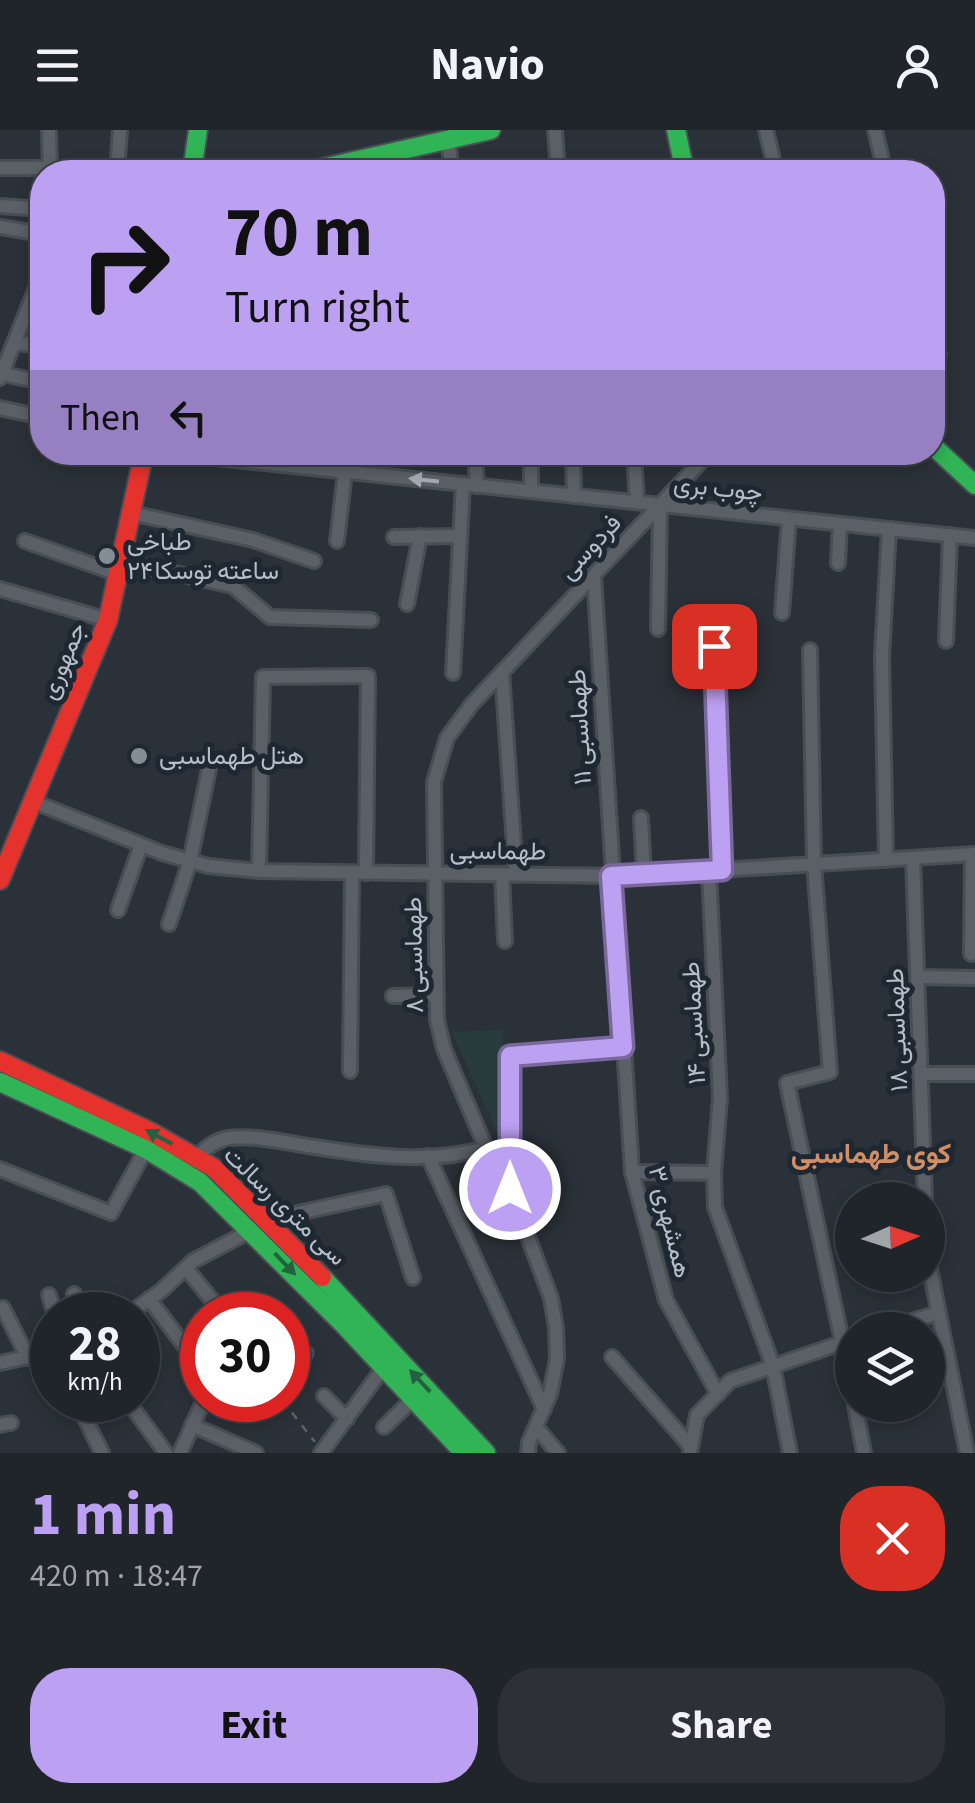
<!DOCTYPE html>
<meta charset="utf-8">
<style>
body{margin:0;font-family:"Source Sans 3",Vazirmatn,sans-serif;background:#2d3136;color:#f1f3f6;height:100vh;display:flex;flex-direction:column;font-size:38px;white-space:nowrap}
*{box-sizing:border-box;margin:0}
p{font-size:32px;color:#a2a5a8}
.icon{flex:none;width:55px;height:55px;fill:none;stroke:currentColor;stroke-width:2;stroke-linecap:round;stroke-linejoin:round}
.map{position:relative;height:1323px;overflow:hidden}
.sheet{display:flex;flex-direction:column;background:#20252a;flex:1}
.sheet>*{flex:none}
.banner{position:absolute;left:30px;top:30px;width:915px;height:305px;border-radius:40px;box-shadow:0 5px 15px #0003,0 0 0 2px #3d4247;background:#bca0f2;color:#111;overflow:hidden}
.needle{width:65px;rotate:87deg}
.fabs{position:absolute;left:835px;top:1052px;display:grid;gap:20px}
.fabs a{display:grid;place-items:center;width:110px;height:110px;border-radius:50%;background:#20252a;box-shadow:0 5px 15px #0003,0 0 0 2px #3d4247;font-size:50px}
.speed{position:absolute;left:30px;top:1162px;display:flex;gap:20px;font-size:50px;font-weight:700;text-align:center}
.speed>*{display:grid;place-content:center;width:130px;height:130px;border-radius:50%;background:#20252a;box-shadow:0 5px 15px #0003,0 0 0 2px #3d4247;line-height:1}
.speed small{font-size:25px;font-weight:400}
.speed .limit{border:15px solid #d22;background:#fff;color:#111}
.pin{position:absolute;display:grid;place-items:center;width:85px;height:85px;color:#fff;margin:-42px;border-radius:20px;box-shadow:0 5px 15px #0006}
.me{position:absolute;width:110px;margin:-55px;rotate:0deg;stroke-linejoin:round;filter:drop-shadow(0 0 8px #0008)}
.turn{display:flex;align-items:center;gap:35px;height:210px;padding:0 30px;font-size:45px}
.turn .icon{width:130px;height:130px;stroke-width:2.5}
.turn b{display:block;font-size:70px;line-height:85px}
.then{display:flex;align-items:center;height:95px;padding:0 30px;background:#0003;gap:20px;font-size:38px}
.round{display:grid;place-items:center;flex:none;width:105px;height:105px;border-radius:40px;background:#2d3136}
.overview{display:flex;align-items:center;justify-content:space-between;height:170px;padding:0 30px}
h1{font-size:60px;font-weight:700;line-height:75px;color:#bca0f2}
.button{display:flex;gap:20px;margin-top:auto;padding:20px 30px}
.button a{flex:1;height:115px;border-radius:40px;background:#bca0f2;color:#111;font-size:40px;font-weight:700;line-height:115px;text-align:center}
.button a+a{background:#2d3136;color:#f1f3f6}
header{display:flex;justify-content:space-between;align-items:center;height:130px;padding:0 30px;background:#20252a;font-size:45px;font-weight:700}
.map>svg:first-child{display:block}
.green{fill:#283c3e}
.lines{fill:none;stroke-linecap:round;stroke-linejoin:round}
.street-casing{stroke:#494e55;stroke-width:18}
.fast-casing{stroke:#494e55;stroke-width:22}
.jam-casing{stroke:#494e55;stroke-width:22}
.path{stroke:#5c6368;stroke-width:2.5;stroke-dasharray:8 8;stroke-linecap:butt}
.street{stroke:#5b6066;stroke-width:12}
.fast{stroke:#30b455;stroke-width:18}
.jam{stroke:#e5322d;stroke-width:18}
.oneway{fill:#a3abb5}
.oneway2{fill:#256041}
.route-casing{stroke:#7a689d;stroke-width:25}
.route{stroke:#bca0f2;stroke-width:18}
.poi-dot{fill:#858d96;stroke:#1e2833;stroke-width:4}
.labels{text-anchor:middle;dominant-baseline:central;stroke-width:10;stroke-linejoin:round;paint-order:stroke}
.street-label{font-size:25px;fill:#b5bec9;stroke:#1e2833}
.poi-label{font-size:25px;fill:#b5bec9;stroke:#1e2833;text-anchor:start}
.neighbourhood-label{font-size:28px;font-weight:bold;fill:#d28f67;stroke:#1e2833}
</style>
<header><svg class="icon" aria-label="menu" viewBox="0 0 24 24"><path d="M4 6h16M4 12h16M4 18h16"/></svg>Navio<svg class="icon" aria-label="person" viewBox="0 0 24 24"><circle cx="12" cy="8" r="4"/><path d="M4 21q1-7 8-7t8 7"/></svg></header>
<div class="map">
<svg width="975" height="1323" viewBox="0 0 975 1323">
<rect width="100%" height="100%" fill="#2b3138"/>
<!-- green -->
<path class="green" d="M503 900V1015L452 902Z"/>
<g class="lines">
<!-- street casing -->
<g class="street-casing">
<g id="street">
<path d="M49 0 50 42"/>
<path d="M555 0 558 42"/>
<path d="M766 0 776 42"/>
<path d="M875 0 885 42"/>
<path d="M448 10 452 42"/>
<path d="M0 38H50"/>
<path d="M117 42 120 0"/>
<path d="M0 76 42 79"/>
<path d="M0 97 42 104"/>
<path d="M16 213 42 216"/>
<path d="M932 232 939 225"/>
<path d="M3 244 42 252"/>
<path d="M0 248 42 143"/>
<path d="M0 278 42 287"/>
<path d="M159 322 975 408"/>
<path d="M475 322 477 356"/>
<path d="M531 322V361"/>
<path d="M573 322 574 366"/>
<path d="M634 322 637 372"/>
<path d="M338 341 345 322"/>
<path d="M131 383 253 410 314 431"/>
<path d="M394 407 460 406"/>
<path d="M25 411 118 444"/>
<path d="M337 411 345 342"/>
<path d="M121 431 233 456 270 487 371 490"/>
<path d="M838 433 840 394"/>
<path d="M594 445 632 1042 666 1170 718 1264"/>
<path d="M0 459 108 490"/>
<path d="M407 474 420 406"/>
<path d="M782 483 789 389"/>
<path d="M658 499 660 375"/>
<path d="M946 511 950 405"/>
<path d="M714 516 722 740"/>
<path d="M810 520 814 734 830 942 787 953 852 1258"/>
<path d="M502 542 516 744"/>
<path d="M453 543 463 354"/>
<path d="M32 671 162 723 208 736 259 741 625 746 975 724"/>
<path d="M641 688 644 745"/>
<path d="M913 728 925 1070"/>
<path d="M886 730 882 526 889 399"/>
<path d="M259 741 263 547 368 546 366 743"/>
<path d="M709 741 720 968 714 1043 715 1077 773 1236 790 1323"/>
<path d="M502 744 505 811"/>
<path d="M118 780 141 715"/>
<path d="M169 794 190 731 209 639"/>
<path d="M971 824 972 724"/>
<path d="M918 847 975 848"/>
<path d="M393 866 437 865"/>
<path d="M350 941 352 743"/>
<path d="M920 944H975"/>
<path d="M428 1026 544 1279"/>
<path d="M196 1028C205 1018 215 1010 229 1008 257 1005 287 1013 315 1017 370 1026 432 1034 486 1018"/>
<path d="M0 1039 111 1083 146 1019"/>
<path d="M632 1042 714 1043"/>
<path d="M510 1056 509 926 623 917"/>
<path d="M275 1097 289 1085 386 1064 413 1148"/>
<path d="M928 1129 967 1323"/>
<path d="M186 1138 224 1185"/>
<path d="M74 1164 79 1185"/>
<path d="M49 1165 55 1185"/>
<path d="M149 1169 202 1239"/>
<path d="M3 1178 28 1228"/>
<path d="M127 1185 161 1161 193 1131 252 1100"/>
<path d="M882 1200 938 1183"/>
<path d="M288 1217 306 1223"/>
<path d="M612 1227 691 1317"/>
<path d="M0 1233 52 1222"/>
<path d="M324 1266 347 1289"/>
<path d="M76 1270 102 1323"/>
<path d="M127 1270 166 1323"/>
<path d="M855 1275 864 1323"/>
<path d="M0 1295 11 1293"/>
<path d="M192 1295 256 1323"/>
<path d="M384 1297 413 1269"/>
<path d="M536 1297 558 1323"/>
<path d="M180 1323 204 1270"/>
<path d="M321 1323 384 1237"/>
<path d="M528 1323 529 1312 550 1264 557 1229 556 1198 551 1168 510 1059 486 1018 444 919 437 890 434 652 447 608 472 574 710 322"/>
<path d="M690 1323 697 1285 730 1251 850 1210"/>
</g>
</g>
<!-- fast casing -->
<g class="fast-casing">
<g id="fast">
<path d="M676 0 685 42"/>
<path d="M192 42 198 0"/>
<path d="M305 42 491 0"/>
<path d="M932 315 975 355"/>
<path d="M0 952 146 1019 200 1052 344 1195 464 1323"/>
<path d="M322 1147 486 1323"/>
</g>
</g>
<!-- jam casing -->
<g class="jam-casing">
<g id="jam">
<path d="M0 750 108 490 144 322"/>
<path d="M0 931 153 1003 214 1038 322 1147"/>
</g>
</g>
<!-- path -->
<path class="path" d="M282 1270 315 1312"/>
<!-- street -->
<use href="#street" class="street"/>
<!-- fast -->
<use href="#fast" class="fast"/>
<!-- jam -->
<use href="#jam" class="jam"/>
</g>
<!-- one-way arrows -->
<defs><path id="oneway-solid" d="M-6-.8H1V-3.2L6.5 0L1 3.2V.8H-6Z" transform="scale(2.5)"/></defs>
<use class="oneway" href="#oneway-solid" transform="translate(424 350) rotate(-174)"/>
<g class="oneway2">
<use href="#oneway-solid" transform="translate(159 1007) rotate(-152)"/>
<use href="#oneway-solid" transform="translate(285 1134) rotate(46)"/>
<use href="#oneway-solid" transform="translate(420 1251) rotate(-133)"/>
</g>
<g class="lines">
<!-- route casing -->
<g class="route-casing">
<path id="route" d="M510 1059V926L623 917 611 746 722 740 714 516"/>
</g>
<!-- route -->
<use href="#route" class="route"/>
</g>
<!-- markers -->
<g class="poi-dot">
<circle cx="107" cy="426" r="10"/>
<circle cx="139" cy="626" r="10"/>
</g>
<g class="labels">
<!-- street labels -->
<g class="street-label">
<text transform="translate(718 358) rotate(6)">چوب بری</text>
<text transform="translate(590 417) rotate(-47)">فردوسی</text>
<text transform="translate(63 531) rotate(-67)">جمهوری</text>
<text transform="translate(580 597) rotate(-93)">۱۱ طهماسبی</text>
<text transform="translate(498 721) rotate(1)">طهماسبی</text>
<text transform="translate(414 825) rotate(-91)">۸ طهماسبی</text>
<text transform="translate(694 893) rotate(-93)">۱۴ طهماسبی</text>
<text transform="translate(897 900) rotate(-92)">۱۸ طهماسبی</text>
<text transform="translate(285 1076) rotate(44)">سی متری رسالت</text>
<text transform="translate(670 1092) rotate(76)">۳ همشهری</text>
</g>
<!-- poi labels -->
<g class="poi-label">
<text x="127" y="412">طباخی<tspan x="127" dy="29">۲۴ساعته توسکا</tspan></text>
<text x="159" y="626">هتل طهماسبی</text>
</g>
<!-- neighbourhood labels -->
<g class="neighbourhood-label">
<text x="871" y="1024">کوی طهماسبی</text>
</g>
</g>
</svg>
<div class="fabs">
<a><svg class="needle" viewBox="-14 -14 28 28"><path d="M0-13l5 13h-10z" fill="#e53935"/><path d="M0 13l5-13h-10z" fill="#a2a5a8"/></svg></a>
<a><svg class="icon" aria-label="layers" viewBox="0 0 24 24"><path d="M12 4l9 5-9 5-9-5zM3 14l9 5 9-5"/></svg></a>
</div>
<div class="speed"><div>28<small>km/h</small></div><div class="limit">30</div></div>
<div class="pin" style="left:714px;top:516px;background:#d93025"><svg class="icon" aria-label="arrive" viewBox="0 0 24 24"><path d="M6 21V4h12l-3 4 3 4H6"/></svg></div>
<svg class="me" style="left:510px;top:1059px" viewBox="-20 -20 40 40"><circle r="17" fill="#bca0f2" stroke="#fff" stroke-width="3"/><path d="M0-11L8 9 0 5-8 9z" fill="#fff"/></svg>
<div class="banner">
<div class="turn"><svg class="icon" aria-label="right" viewBox="0 0 24 24"><path d="M7 20v-9h11M14 6l5 5-5 5"/></svg><div><b>70 m</b>Turn right</div></div>
<div class="then">Then<svg class="icon" aria-label="left" viewBox="0 0 24 24"><path d="M17 20v-9H6M10 6l-5 5 5 5"/></svg></div>
</div>
</div>
<section class="sheet">
<div class="overview"><div><h1>1 min</h1><p>420 m · 18:47</p></div><a class="round" style="background:#d93025;color:#fff"><svg class="icon" aria-label="close" viewBox="0 0 24 24"><path d="M6 6l12 12M18 6L6 18"/></svg></a></div>
<div class="button"><a>Exit</a><a>Share</a></div>
</section>
